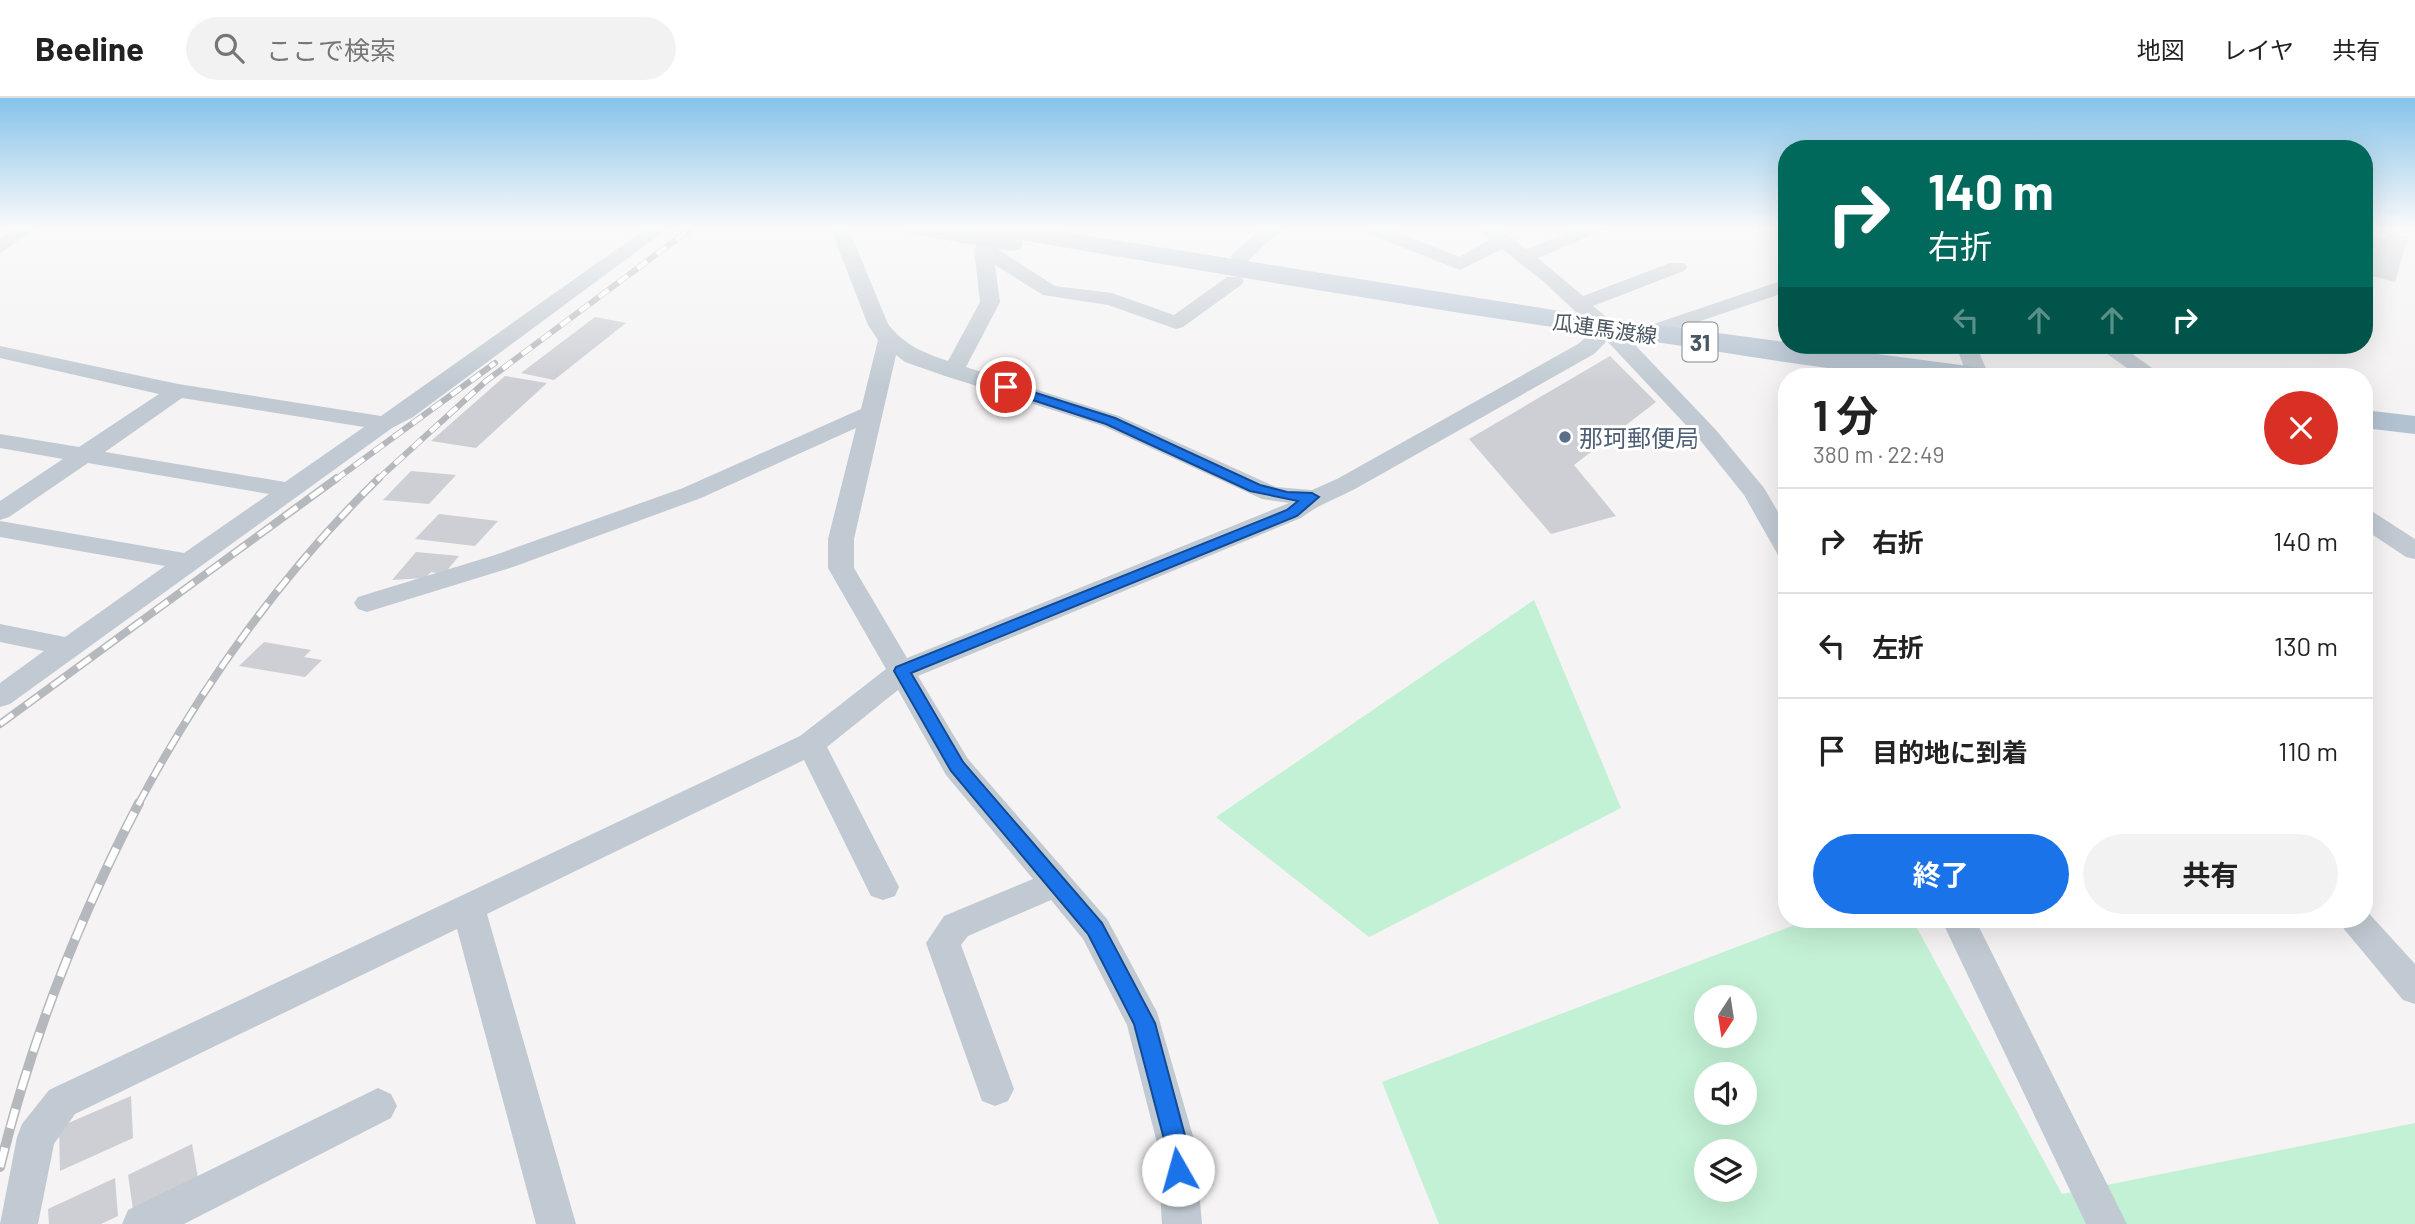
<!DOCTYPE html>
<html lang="ja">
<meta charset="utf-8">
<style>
body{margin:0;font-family:Barlow,"Noto Sans JP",sans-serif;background:#f2f2f2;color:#222;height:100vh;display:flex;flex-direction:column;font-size:26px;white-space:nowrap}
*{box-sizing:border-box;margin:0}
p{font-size:23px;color:#767676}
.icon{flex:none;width:38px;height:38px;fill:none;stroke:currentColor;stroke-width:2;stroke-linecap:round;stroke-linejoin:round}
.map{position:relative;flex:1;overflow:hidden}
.details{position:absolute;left:1778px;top:270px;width:595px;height:560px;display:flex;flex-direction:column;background:#fff;border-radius:28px;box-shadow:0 7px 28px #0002}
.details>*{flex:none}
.hud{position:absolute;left:1778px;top:42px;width:595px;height:214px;border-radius:28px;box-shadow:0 7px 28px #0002;background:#00695c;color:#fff;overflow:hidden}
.needle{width:46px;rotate:192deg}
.tools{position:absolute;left:1694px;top:887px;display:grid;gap:14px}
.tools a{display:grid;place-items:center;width:63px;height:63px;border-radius:50%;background:#fff;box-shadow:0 7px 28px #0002;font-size:35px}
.pin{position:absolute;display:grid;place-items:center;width:60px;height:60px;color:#fff;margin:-30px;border:4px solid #fff;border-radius:50%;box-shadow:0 2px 7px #0007}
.me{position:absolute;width:77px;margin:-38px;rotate:353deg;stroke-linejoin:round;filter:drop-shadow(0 0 5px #0008)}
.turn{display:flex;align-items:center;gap:24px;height:147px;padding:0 35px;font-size:32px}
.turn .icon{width:91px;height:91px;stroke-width:2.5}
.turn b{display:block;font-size:49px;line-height:60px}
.lanes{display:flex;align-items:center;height:66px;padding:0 35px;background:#0003;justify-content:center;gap:35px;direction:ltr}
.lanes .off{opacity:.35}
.round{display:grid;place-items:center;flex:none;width:74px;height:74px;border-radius:37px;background:#f2f2f2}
.head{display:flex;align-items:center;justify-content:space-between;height:119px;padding:0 35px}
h1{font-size:42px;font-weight:700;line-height:52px}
.primary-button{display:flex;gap:14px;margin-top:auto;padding:14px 35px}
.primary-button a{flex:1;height:80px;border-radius:42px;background:#1a73e8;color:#fff;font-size:28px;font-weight:700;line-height:80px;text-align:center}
.primary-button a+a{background:#f2f2f2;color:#222}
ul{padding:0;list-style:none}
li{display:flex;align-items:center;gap:21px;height:105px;padding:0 35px;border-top:2px solid #e0e0e0}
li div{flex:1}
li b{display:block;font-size:26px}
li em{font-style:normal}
header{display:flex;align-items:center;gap:42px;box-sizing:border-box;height:98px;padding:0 35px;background:#fff;border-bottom:2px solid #e0e0e0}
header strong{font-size:33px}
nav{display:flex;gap:38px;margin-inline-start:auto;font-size:24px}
.search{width:490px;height:63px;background:#f2f2f2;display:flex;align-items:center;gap:18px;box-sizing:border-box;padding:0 24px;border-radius:38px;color:#767676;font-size:26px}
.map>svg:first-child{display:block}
.green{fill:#c3f1d5;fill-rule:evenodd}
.building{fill:#cdcfd5}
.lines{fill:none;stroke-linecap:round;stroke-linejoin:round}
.minor{fill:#c1cad2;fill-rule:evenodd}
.major{fill:#b3c2d1;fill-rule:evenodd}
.rail-far2-casing{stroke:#b5b8bd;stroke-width:6}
.rail-far1-casing{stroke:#b5b8bd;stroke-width:8}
.rail-casing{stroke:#b5b8bd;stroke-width:10}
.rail-far2{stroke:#fff;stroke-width:4.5;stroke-dasharray:12;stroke-linecap:butt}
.rail-far1{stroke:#fff;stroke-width:5;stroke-dasharray:16;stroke-linecap:butt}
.rail{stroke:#fff;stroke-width:7;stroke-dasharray:20;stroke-linecap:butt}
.route{fill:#1a73e8;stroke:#114b97;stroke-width:2}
.service-dot{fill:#5c6f8a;stroke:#fff;stroke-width:2.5}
.labels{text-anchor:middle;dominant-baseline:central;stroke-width:6;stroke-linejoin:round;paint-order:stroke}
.far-street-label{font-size:21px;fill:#4a5661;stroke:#fff}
.shield{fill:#fff;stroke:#808990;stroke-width:2}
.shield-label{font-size:23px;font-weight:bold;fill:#4a5661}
.service-label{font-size:24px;fill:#4e5e75;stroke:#fff;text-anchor:start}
</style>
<header>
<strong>Beeline</strong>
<div class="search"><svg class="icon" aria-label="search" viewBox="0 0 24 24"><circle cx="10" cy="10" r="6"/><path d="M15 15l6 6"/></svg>ここで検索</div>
<nav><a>地図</a><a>レイヤ</a><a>共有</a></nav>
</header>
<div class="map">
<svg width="2415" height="1126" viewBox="0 0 2415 1126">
<rect width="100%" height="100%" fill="#f5f3f3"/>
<!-- green -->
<g class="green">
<path d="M1534 502 1621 710 1369 839 1216 719Z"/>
<path d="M1810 821H1912L2062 1096 2415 1025V1126H1439L1382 984ZM1706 900H1745V938H1706ZM1706 976H1745V1015H1706ZM1706 1054H1745V1092H1706Z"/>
</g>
<!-- building -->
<g class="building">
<path d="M2387 134 2408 139 2395 184 2364 176 2365 135 2386 140Z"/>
<path d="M595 219 626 225 554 282 521 275Z"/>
<path d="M1610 258 1656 304 1574 367 1616 418 1551 436 1469 341Z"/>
<path d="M505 278 547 285 476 350 431 343Z"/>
<path d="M411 373 456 377 429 406 383 402Z"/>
<path d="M439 416 498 423 475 448 415 441Z"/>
<path d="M416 454 459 458 444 476 431 474 425 480 392 482Z"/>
<path d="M264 544 311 552 304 559 322 562 305 579 239 568Z"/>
<path d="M131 998 133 1040 60 1073 59 1029Z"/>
<path d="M192 1046 198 1080 133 1112 128 1077Z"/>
<path d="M115 1080 118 1118 101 1126H49L48 1111Z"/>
</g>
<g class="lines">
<!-- minor -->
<g class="minor">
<path d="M16 129H38L0 155V140Z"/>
<path d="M648 129H670L413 319 392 330 10 606 0 609V585L44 553 0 544V526L65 539 165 468 0 439V423L184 455 269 396 88 365 9 419 0 422V403L63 361 0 350V336L79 349 159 296 0 260V248L178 286 381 318ZM182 300 364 329 285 384 105 354Z"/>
<path d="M830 129H848L888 226C904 247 924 255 948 263L980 204 974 151 977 147H991L1055 188 1112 195 1174 217 1227 179H1241L1244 183 1241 187 1183 229 1176 231 1108 207 1043 197 995 167 1000 204 966 269 1119 318 1276 389 1312 392 1337 381 1578 246 1595 232 1543 183 1502 151 1460 172 1371 137 1369 133 1371 129H1395L1393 132 1459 159 1490 141 1477 129H1498L1526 151 1583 129H1610L1538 160 1583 198 1670 165H1684L1687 169 1684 173 1593 208 1616 227 1716 332 1764 390 1787 429V459L1778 457 1744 397 1700 342 1607 243 1594 256 1355 391C1335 401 1318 407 1301 420L918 578 968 661 1107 821 1157 914 1195 1045 1202 1126H1162L1157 1045 1127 927 1083 841 1051 802 968 838 961 847 1014 991 1008 1003 995 1008 982 1003 926 845 944 818 1033 781 946 677 898 592 827 649 899 789 895 798 883 802 871 798 804 662 487 816 576 1126H536L457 831 75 1016 54 1046 38 1126H0L17 1039 22 1026 49 992 800 638 886 571 828 470V441L856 330 701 400 513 469 367 514 358 511 354 505 358 499 495 457 683 390 861 311 878 242 868 227ZM896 257 905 264 945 278 1103 328 1262 401 1289 405 907 560 854 470V441Z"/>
<path d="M1263 129H1284L1248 163H1234L1231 159 1234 155Z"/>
<path d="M1787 181V194L1650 240 1643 242 1633 236 1636 232Z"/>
<path d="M1956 247H1976L1989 278H1967Z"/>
<path d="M2095 247H2120L2163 278H2138Z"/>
<path d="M2364 411 2373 414 2415 441V461L2406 459 2364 431Z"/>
<path d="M2364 810 2415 866V906L2403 902 2344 831 2339 821H2364Z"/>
<path d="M1941 821H1975L2127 1126H2086Z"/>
<path d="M378 990 391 996 397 1008 391 1020 184 1126H122L128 1112Z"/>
</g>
<!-- major -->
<g class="major">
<path d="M900 129 976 133 974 129H1033L1604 220 1976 269 1986 272 1990 278C1877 284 1761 259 1648 243 1439 213 1230 178 1021 142L1023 146 1020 151 1011 153 912 136Z"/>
<path d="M2364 312 2415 318V336L2364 330Z"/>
</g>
<!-- rail-far2 casing -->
<g class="rail-far2-casing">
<g id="rail-far2">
<path d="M335 382 495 265"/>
<path d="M377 382 486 283 693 129"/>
</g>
</g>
<!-- rail-far1 casing -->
<g class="rail-far1-casing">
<g id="rail-far1">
<path d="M0 626 337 380"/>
<path d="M138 707C201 588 283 474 379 380"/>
</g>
</g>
<!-- rail casing -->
<g class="rail-casing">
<path id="rail" d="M0 1069C31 942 79 820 139 705"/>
</g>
<!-- rail-far2 -->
<use href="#rail-far2" class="rail-far2"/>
<!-- rail-far1 -->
<use href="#rail-far1" class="rail-far1"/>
<!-- rail -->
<use href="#rail" class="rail"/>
</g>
<!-- sky -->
<linearGradient id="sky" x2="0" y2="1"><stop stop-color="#85c3ea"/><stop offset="0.45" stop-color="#fafafa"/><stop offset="1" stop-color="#fafafa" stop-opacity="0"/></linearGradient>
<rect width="2415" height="287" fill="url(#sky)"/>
<!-- route -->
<path class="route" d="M1002 287H1011L1115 320 1260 387 1287 394 1312 395 1319 399 1297 418 911 575 963 664 1102 825 1155 925 1187 1045 1189 1072 1186 1080 1178 1083 1170 1080 1165 1045 1134 926 1088 836 951 673 894 573 896 569 1287 412 1298 403 1250 393 1106 326 1002 292Z"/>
<!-- markers -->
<circle class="service-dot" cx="1565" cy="339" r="7"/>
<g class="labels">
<!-- far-street labels -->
<g class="far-street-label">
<text transform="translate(1605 230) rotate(8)">瓜連馬渡線</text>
</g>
<!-- shield labels -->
<rect class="shield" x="1682.5" y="224.5" width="35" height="39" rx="5"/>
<g class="shield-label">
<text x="1700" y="244">31</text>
</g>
<!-- service labels -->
<g class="service-label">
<text x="1579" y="339">那珂郵便局</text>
</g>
</g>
</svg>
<div class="tools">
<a><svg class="needle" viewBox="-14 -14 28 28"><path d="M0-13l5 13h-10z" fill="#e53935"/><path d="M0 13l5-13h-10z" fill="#767676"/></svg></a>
<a><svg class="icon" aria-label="sound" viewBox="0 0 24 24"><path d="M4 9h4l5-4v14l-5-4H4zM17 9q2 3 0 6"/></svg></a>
<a><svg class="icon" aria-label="layers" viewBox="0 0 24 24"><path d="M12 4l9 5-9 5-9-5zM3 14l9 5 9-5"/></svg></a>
</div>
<div class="pin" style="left:1006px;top:289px;background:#d93025"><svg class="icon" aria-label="arrive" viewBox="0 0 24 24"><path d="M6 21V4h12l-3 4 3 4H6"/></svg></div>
<svg class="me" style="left:1178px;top:1072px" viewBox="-20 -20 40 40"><circle r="19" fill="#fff"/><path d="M0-13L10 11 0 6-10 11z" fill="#1a73e8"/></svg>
<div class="hud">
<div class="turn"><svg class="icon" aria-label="right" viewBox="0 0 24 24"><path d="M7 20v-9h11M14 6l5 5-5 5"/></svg><div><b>140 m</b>右折</div></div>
<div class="lanes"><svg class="icon off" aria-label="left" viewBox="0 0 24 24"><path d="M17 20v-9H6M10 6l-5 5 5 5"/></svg><svg class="icon off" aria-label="ahead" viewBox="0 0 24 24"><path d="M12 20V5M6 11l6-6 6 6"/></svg><svg class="icon off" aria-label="ahead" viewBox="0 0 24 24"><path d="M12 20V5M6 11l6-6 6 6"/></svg><svg class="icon" aria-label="right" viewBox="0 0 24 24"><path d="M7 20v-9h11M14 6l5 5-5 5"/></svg></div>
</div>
<section class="details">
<div class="head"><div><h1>1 分</h1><p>380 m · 22:49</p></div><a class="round" style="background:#d93025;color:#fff"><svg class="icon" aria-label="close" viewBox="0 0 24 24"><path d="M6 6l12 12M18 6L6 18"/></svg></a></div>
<ul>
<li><svg class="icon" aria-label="right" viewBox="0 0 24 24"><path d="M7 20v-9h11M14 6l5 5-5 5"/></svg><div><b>右折</b></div><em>140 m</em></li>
<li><svg class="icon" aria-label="left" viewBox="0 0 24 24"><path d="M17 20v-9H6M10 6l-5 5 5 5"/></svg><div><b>左折</b></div><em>130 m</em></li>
<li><svg class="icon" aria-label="arrive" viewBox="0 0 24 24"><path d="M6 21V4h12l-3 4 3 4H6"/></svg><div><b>目的地に到着</b></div><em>110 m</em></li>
</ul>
<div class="primary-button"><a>終了</a><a>共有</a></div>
</section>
</div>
